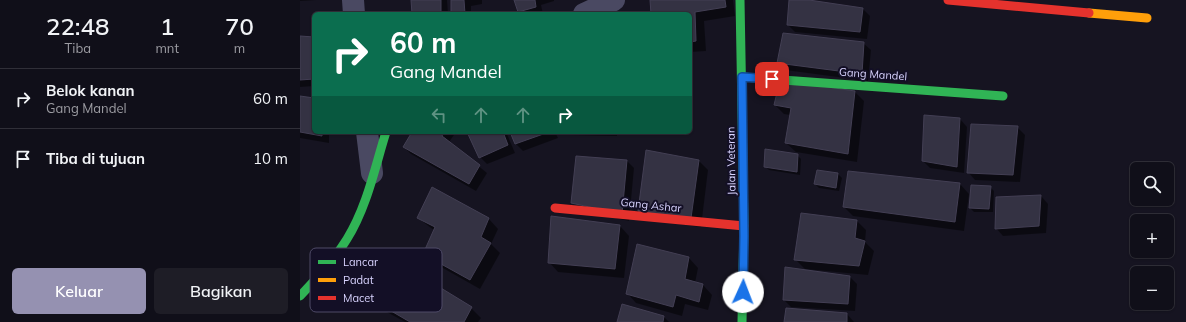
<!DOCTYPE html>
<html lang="id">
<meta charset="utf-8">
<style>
body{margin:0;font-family:Mulish,sans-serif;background:#1e1d26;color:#f1f3f6;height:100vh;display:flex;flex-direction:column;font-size:15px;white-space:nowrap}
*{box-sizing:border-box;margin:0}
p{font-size:13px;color:#9c9ca2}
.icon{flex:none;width:22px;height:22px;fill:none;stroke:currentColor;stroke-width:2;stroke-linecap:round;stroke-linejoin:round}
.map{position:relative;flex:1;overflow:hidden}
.side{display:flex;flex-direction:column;background:#100f19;width:300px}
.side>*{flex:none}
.guide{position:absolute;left:12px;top:12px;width:380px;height:122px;border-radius:6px;box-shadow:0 1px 3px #0004,0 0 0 1px #302f38;background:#0b6e4f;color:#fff;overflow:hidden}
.fabs{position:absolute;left:830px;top:162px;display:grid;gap:8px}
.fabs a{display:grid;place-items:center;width:44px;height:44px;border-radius:6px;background:#100f19;box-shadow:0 1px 3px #0004,0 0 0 1px #302f38;font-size:20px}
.pin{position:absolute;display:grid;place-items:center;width:34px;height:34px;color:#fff;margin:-17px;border-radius:8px;box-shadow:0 2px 6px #0006}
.me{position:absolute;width:44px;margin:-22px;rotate:2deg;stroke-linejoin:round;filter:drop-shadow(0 0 3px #0008)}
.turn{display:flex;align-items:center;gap:14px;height:84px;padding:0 12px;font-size:18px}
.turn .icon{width:52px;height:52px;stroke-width:2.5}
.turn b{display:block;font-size:28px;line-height:34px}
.lanes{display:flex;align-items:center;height:38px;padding:0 12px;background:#0003;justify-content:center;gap:20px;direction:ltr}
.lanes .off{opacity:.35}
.eta{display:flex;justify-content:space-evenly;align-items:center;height:68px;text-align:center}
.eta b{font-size:24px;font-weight:600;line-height:28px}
.action{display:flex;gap:8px;margin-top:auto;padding:8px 12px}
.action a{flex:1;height:46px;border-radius:6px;background:#9591b1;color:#fff;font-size:16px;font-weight:600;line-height:46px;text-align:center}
.action a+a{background:#1e1d26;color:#f1f3f6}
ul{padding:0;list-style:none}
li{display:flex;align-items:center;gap:12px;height:60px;padding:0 12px;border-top:1px solid #302f38}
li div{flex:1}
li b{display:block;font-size:15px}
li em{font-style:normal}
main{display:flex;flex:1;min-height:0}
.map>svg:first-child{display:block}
.shadow{fill:#0007}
.building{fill:#343243;stroke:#433f54}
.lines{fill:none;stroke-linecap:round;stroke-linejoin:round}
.street{stroke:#4a4962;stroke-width:22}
.fast{stroke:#30b455;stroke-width:9}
.slow{stroke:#ff9f0a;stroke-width:9}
.jam{stroke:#e5322d;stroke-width:9}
.route-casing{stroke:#114b97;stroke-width:10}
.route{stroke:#1a73e8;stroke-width:7}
.labels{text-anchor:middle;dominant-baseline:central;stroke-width:4;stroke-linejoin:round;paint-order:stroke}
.street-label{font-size:11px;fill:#d9d4ff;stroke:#130f26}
.key{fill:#130f26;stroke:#4e4a67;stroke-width:1}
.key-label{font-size:11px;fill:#d9d4ff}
</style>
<main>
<section class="side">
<div class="eta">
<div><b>22:48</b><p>Tiba</p></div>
<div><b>1</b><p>mnt</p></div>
<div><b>70</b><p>m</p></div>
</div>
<ul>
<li><svg class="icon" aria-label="right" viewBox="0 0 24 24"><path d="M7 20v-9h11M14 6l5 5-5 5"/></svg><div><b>Belok kanan</b><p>Gang Mandel</p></div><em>60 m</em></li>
<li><svg class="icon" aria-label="arrive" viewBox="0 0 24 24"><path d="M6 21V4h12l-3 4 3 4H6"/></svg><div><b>Tiba di tujuan</b></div><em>10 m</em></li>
</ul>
<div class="action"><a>Keluar</a><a>Bagikan</a></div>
</section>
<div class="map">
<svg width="886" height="322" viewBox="0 0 886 322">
<rect width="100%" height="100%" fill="#161421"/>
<!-- shadow -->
<g class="shadow">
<path d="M0 0H16L0 1Z"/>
<path d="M112 0H147L148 14H113Z"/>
<path d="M152 0H182V4L171 6V14H152Z"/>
<path d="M215 0H254V1L241 5 243 14H221L218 11Z"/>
<path d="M351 0H433L435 16 404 21 406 51 390 52V14H352Z"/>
<path d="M490 0H502L563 9 570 16 567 39 495 32 488 25Z"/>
<path d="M0 37 14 38V86L0 87Z"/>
<path d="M563 43 571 50 568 81 485 70 478 63Z"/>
<path d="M555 92 564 101 557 162 496 152 486 143 490 115 484 114 475 105Z"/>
<path d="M0 97 14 99V132H29V143L0 138Z"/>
<path d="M625 116 660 119 667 127 664 173 630 168 623 161Z"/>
<path d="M717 127 725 135 720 182 675 180 668 172Z"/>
<path d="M113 132H156L149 142 187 173 176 191 111 154 104 147Z"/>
<path d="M168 132H206L215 153 187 164 180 157Z"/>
<path d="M211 132H255L258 138 223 151 216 144Z"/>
<path d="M266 132H317V136L269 135Z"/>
<path d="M497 155 501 159 500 175 469 170 465 166Z"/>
<path d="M326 160 334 168 329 221 279 210Z"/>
<path d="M399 161 408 170 401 227 349 220Z"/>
<path d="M538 174 542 178 539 191 519 188 515 184Z"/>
<path d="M660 184 669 194 664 231 553 216 544 207Z"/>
<path d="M690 187 694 191 693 212H674L670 208Z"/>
<path d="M133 188 189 219 198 229 191 244 200 253 180 289 134 263 124 254 135 231 118 218Z"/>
<path d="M741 196 748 204 746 233 703 236 696 228 697 198Z"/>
<path d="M252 217 320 226 329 236 324 278 258 272 249 262Z"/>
<path d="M557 221 566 230 565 242 574 251 568 275 505 269 495 259Z"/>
<path d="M389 258 398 268 395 283 403 285 412 295 408 310 385 304 382 316 336 303 327 293Z"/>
<path d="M95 261 171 308 181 318 178 322H105L85 311 75 301Z"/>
<path d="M550 277 557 284 555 311 491 307 484 300Z"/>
<path d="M547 314 554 322H486Z"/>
<path d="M364 317 369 322H318Z"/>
</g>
<!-- building -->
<g class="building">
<path d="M111 0H141V14H112Z"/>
<path d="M151 0H164L165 14H151Z"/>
<path d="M214 0H235L236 7 218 12Z"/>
<path d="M350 0H425L426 7 395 12 396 41 390 42V14H351Z"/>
<path d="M489 0H509L563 8 560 32 487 25Z"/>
<path d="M483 33 564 42 562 74 477 63Z"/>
<path d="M0 36 14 37V79L0 80Z"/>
<path d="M480 80 555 91 548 154 485 143 491 108 474 105Z"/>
<path d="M0 96 14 98V132H22V136L0 132Z"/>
<path d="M624 115 660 118 657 167 622 161Z"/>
<path d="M671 124 718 126 713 175 667 173Z"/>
<path d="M112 132H144L142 136 180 165 169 184 103 147Z"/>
<path d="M167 132H203L208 145 179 158Z"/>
<path d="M210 132H249L215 144Z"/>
<path d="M465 149 498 154 497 172 464 167Z"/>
<path d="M346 150 399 160 391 218 338 211Z"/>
<path d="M276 156 327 160 322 214 271 203Z"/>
<path d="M517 170 538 173 536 188 514 184Z"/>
<path d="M548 171 660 183 655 222 543 207Z"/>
<path d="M671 185 691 186 689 209 669 208Z"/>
<path d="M132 187 189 218 181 237 191 243 170 280 123 254 135 227 117 218Z"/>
<path d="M741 195 739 226 695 229 696 197Z"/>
<path d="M501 213 557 220 555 238 565 241 559 266 494 260Z"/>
<path d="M251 216 320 225 315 269 248 263Z"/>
<path d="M337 244 389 257 385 279 403 284 399 302 376 295 373 307 326 294Z"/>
<path d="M95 260 172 307 164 322H110L74 301Z"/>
<path d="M485 267 550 276 548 304 483 300Z"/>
<path d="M322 304 364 316 363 322H317Z"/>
<path d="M486 308 547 313V322H484Z"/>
</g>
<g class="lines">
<!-- street -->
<g class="street">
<path d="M53 0 54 14"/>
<path d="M284 14 314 0"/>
<path d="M67 132 72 173"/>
</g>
<!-- fast -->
<g class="fast">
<path d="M440 0 444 226 442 322"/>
<path d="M442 77 703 96"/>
<path d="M0 296C17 278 34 260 47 239 67 207 75 167 86 132"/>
</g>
<!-- slow -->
<path class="slow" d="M789 13 847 18"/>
<!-- jam -->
<g class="jam">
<path d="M648 0 789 13"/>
<path d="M255 208 444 226"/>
</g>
</g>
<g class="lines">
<!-- route casing -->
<g class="route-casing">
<path id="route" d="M443 292 444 236 442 77 472 79"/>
</g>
<!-- route -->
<use href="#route" class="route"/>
</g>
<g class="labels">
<!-- street labels -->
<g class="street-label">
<text transform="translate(573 74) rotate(4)">Gang Mandel</text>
<text transform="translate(431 161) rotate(-91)">Jalan Veteran</text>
<text transform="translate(351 205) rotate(6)">Gang Ashar</text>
</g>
</g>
<!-- legend -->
<rect x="10" y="248" width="132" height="64" rx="6" class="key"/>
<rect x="18" y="260" width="18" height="4" fill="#30b455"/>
<rect x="18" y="278" width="18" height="4" fill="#ff9f0a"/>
<rect x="18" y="296" width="18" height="4" fill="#e5322d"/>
<g class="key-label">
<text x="43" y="266">Lancar</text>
<text x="43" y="284">Padat</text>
<text x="43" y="302">Macet</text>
</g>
</svg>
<div class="fabs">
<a><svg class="icon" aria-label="search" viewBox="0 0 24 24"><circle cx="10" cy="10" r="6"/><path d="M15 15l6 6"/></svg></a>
<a>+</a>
<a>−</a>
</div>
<div class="pin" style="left:472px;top:79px;background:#d93025"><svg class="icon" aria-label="arrive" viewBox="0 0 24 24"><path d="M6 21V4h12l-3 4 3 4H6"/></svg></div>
<svg class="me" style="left:443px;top:292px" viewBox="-20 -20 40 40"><circle r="19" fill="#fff"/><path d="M0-13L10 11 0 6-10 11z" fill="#1a73e8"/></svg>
<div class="guide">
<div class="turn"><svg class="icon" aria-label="right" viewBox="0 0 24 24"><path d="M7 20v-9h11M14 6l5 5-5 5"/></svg><div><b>60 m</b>Gang Mandel</div></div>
<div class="lanes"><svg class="icon off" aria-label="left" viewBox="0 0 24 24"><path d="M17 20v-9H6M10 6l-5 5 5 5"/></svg><svg class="icon off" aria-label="ahead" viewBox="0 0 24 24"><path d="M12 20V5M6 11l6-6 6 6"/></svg><svg class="icon off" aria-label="ahead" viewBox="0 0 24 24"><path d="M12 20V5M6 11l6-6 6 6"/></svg><svg class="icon" aria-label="right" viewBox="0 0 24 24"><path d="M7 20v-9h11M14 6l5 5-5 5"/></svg></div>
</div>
</div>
</main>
